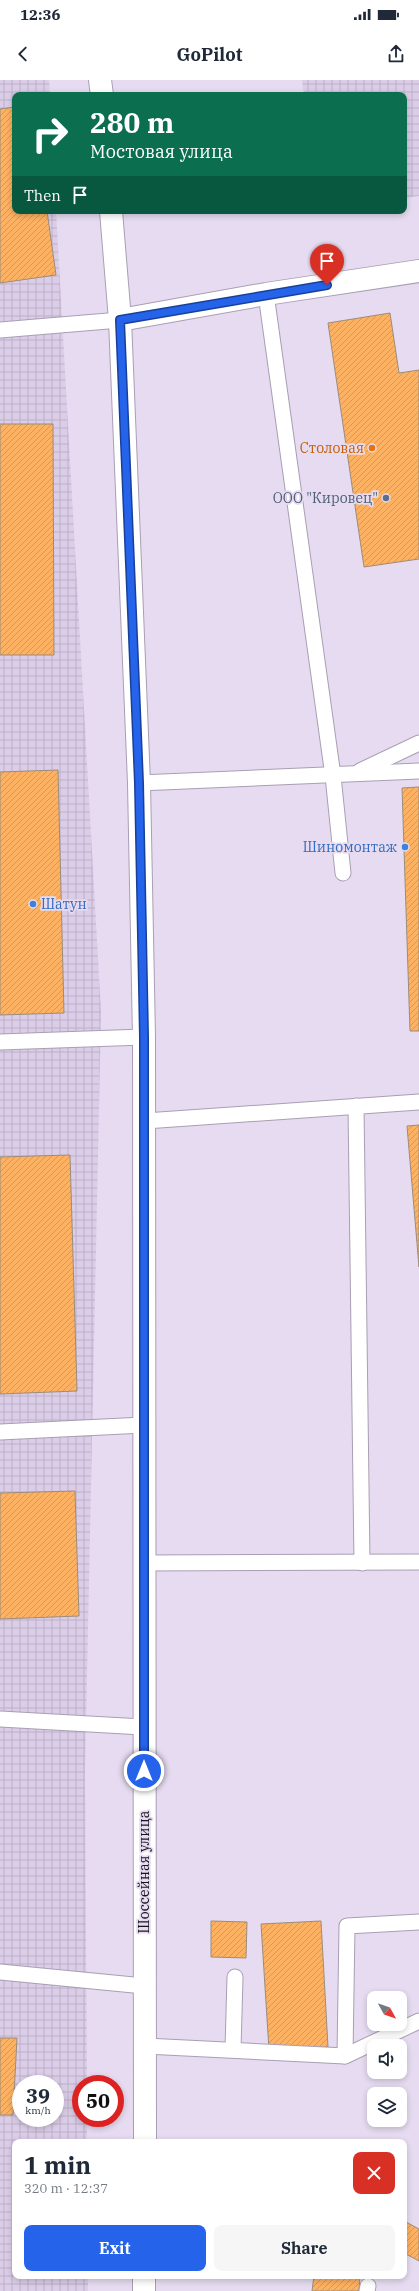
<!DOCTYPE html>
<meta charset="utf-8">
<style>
body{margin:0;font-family:"IBM Plex Serif",serif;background:#f6f6f7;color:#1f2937;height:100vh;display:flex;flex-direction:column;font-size:15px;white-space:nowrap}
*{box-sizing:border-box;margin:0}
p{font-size:13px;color:#747a83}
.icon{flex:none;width:22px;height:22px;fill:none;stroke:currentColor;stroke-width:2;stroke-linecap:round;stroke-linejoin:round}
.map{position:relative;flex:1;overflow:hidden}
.drawer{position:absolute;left:12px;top:2059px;width:395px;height:140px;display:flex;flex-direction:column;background:#fff;border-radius:8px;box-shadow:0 2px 6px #0003}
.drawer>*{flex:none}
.hud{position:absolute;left:12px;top:12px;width:395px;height:122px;border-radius:8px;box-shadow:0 2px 6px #0003;background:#0b6e4f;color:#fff;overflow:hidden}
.needle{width:26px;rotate:130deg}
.controls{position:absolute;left:367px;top:1911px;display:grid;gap:8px}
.controls a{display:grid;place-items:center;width:40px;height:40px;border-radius:8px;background:#fff;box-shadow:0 2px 6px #0003;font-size:20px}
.speed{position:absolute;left:12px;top:1995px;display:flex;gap:8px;font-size:20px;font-weight:700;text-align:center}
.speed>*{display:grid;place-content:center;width:52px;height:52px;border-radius:50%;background:#fff;box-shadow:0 2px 6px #0003;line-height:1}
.speed small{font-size:10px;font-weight:400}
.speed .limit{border:6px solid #d22;background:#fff;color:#111}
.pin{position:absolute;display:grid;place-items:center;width:34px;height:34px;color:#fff;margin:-41px -17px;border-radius:50% 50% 50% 0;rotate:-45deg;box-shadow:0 0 4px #0007}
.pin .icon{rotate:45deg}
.me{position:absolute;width:44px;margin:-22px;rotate:0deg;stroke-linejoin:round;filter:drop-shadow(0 0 3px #0008)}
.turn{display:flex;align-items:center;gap:14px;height:84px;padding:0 12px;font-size:18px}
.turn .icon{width:52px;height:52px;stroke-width:2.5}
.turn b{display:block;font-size:28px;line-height:34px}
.then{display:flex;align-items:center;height:38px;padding:0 12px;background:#0003;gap:8px;font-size:15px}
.round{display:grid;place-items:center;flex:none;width:42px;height:42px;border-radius:8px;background:#f6f6f7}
.summary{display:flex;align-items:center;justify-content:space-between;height:68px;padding:0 12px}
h1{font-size:24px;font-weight:700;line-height:30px}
.primary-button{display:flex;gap:8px;margin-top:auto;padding:8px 12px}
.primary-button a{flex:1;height:46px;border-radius:8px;background:#2563eb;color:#fff;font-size:16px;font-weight:700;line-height:46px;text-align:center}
.primary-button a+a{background:#f6f6f7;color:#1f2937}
.status{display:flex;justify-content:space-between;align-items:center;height:28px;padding:0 20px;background:#fff;direction:ltr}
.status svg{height:11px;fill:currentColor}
header{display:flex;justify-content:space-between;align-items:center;height:52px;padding:0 12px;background:#fff;font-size:18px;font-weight:700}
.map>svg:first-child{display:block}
.industrial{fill:url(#industrial-grid);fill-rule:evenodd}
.building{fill:url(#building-hatch);stroke:#9c8c7c}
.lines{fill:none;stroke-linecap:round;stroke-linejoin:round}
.lane-casing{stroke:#a99fb3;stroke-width:17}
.secondary-casing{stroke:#a99fb3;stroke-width:24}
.lane{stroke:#fff;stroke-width:15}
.secondary{stroke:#fff;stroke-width:22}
.route-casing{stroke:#184099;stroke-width:10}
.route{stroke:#2563eb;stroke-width:7}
.food-dot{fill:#e8710a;stroke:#e6dbf0;stroke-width:1.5}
.service-dot{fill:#5c6f8a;stroke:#e6dbf0;stroke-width:1.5}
.shop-dot{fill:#3f7fe0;stroke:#e6dbf0;stroke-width:1.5}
.labels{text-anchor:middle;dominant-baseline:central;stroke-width:3.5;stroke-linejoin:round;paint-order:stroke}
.food-label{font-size:14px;fill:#c56008;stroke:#e6dbf0;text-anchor:end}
.service-label{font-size:14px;fill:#4e5e75;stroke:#e6dbf0;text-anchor:end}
.shop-label{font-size:14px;fill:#366cbe;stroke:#e6dbf0;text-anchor:end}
.street-label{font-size:14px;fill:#17131a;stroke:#e6dbf0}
</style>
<div class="status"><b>12:36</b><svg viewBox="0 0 49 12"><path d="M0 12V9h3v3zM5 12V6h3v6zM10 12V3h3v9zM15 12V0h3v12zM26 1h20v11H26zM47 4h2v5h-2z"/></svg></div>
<header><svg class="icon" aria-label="back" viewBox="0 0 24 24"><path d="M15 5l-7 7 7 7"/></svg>GoPilot<svg class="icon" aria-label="share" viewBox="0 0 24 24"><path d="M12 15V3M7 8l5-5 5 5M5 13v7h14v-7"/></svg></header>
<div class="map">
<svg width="419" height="2211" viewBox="0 0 419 2211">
<defs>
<pattern id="industrial-grid" width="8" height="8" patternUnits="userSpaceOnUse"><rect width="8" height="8" fill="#dbcde8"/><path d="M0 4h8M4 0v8" fill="none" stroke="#bbafc6"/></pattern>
<pattern id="building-hatch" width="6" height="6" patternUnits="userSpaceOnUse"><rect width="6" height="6" fill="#fdb263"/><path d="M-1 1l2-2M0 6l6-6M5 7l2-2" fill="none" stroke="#d89855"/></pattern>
</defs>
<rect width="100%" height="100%" fill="#e6dbf0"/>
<!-- industrial -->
<g class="industrial">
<path d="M0 0H49L50 15H15V131H56L101 932 85 1691 87 2004H81V2038H87V2062H15V2196H88V2211H0ZM21 2004H55V2038H21Z"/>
<path d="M302 0H419V116L404 118V15H304Z"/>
</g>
<!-- building -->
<g class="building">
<path d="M15 27V131H47L56 195 0 203V29Z"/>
<path d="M390 233 399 293 419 290V479L364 487 328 243Z"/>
<path d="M0 344H53L54 575H0Z"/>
<path d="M58 690 64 933 0 935V692Z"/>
<path d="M419 707V951H410L402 708Z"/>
<path d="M419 1045V1187L407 1046Z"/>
<path d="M70 1075 77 1311 0 1314V1077Z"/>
<path d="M75 1411 79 1536 0 1539V1413Z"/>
<path d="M211 1841 247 1842 246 1878 211 1877Z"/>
<path d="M321 1841 328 1967 269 1970 261 1844Z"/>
<path d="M0 1958H17L13 2035H0Z"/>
<path d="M406 2142 419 2149V2181L404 2173V2145Z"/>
<path d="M314 2196H360L359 2211H312Z"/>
</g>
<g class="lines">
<!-- lane casing -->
<g class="lane-casing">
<g id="lane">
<path d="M266 214 333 696 343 793"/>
<path d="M0 250 120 240"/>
<path d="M360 691 419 663"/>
<path d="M139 703 419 691"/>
<path d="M0 962 144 957"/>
<path d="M356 1026 362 1483"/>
<path d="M145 1041 419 1022"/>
<path d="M0 1352 144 1345"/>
<path d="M143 1483 419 1482"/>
<path d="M0 1639 143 1647"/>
<path d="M0 1892 144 1906"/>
<path d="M145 1966 345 1976 419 1941"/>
<path d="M233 1969 235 1897"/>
<path d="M345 1976 347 1846 419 1842"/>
<path d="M367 2211 368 2206"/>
</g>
</g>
<!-- secondary casing -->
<g class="secondary-casing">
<g id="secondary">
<path d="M100 0 102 15"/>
<path d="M111 131 120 240 139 703 144 957 145 2062"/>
<path d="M120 240 266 214 419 191"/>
<path d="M144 2211V2196"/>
</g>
</g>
<!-- lane -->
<use href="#lane" class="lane"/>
<!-- secondary -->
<use href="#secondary" class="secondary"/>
</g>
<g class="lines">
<!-- route casing -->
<g class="route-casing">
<path id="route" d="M144 1691V957L139 703 120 240 327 205"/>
</g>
<!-- route -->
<use href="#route" class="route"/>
</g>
<!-- markers -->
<circle class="food-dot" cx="372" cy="368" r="4"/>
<circle class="service-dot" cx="386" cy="418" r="4"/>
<g class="shop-dot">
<circle cx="405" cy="767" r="4"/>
<circle cx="33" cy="824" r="4"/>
</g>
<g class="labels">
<!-- food labels -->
<g class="food-label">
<text x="364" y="368">Столовая</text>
</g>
<!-- service labels -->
<g class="service-label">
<text x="378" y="418">ООО "Кировец"</text>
</g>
<!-- shop labels -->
<g class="shop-label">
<text x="397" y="767">Шиномонтаж</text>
<text x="41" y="824" text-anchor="start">Шатун</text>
</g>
<!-- street labels -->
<g class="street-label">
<text transform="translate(144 1792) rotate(-90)">Шоссейная улица</text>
</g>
</g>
</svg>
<div class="controls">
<a><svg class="needle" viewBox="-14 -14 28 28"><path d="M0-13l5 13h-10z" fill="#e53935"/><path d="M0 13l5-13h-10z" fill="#747a83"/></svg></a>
<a><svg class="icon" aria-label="sound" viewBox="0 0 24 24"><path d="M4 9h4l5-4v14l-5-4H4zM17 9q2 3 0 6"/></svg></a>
<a><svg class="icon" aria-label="layers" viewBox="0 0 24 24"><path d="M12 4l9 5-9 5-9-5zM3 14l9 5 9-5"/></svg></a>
</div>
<div class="speed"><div>39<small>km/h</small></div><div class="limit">50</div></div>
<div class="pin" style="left:327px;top:205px;background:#d93025"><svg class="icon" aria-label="arrive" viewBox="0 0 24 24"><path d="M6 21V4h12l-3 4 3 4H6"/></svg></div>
<svg class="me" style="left:144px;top:1691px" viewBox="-20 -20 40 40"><circle r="17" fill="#2563eb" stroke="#fff" stroke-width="3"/><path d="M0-11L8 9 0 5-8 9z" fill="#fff"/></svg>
<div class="hud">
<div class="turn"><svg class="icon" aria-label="right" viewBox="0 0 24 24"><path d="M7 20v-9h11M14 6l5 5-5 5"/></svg><div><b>280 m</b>Мостовая улица</div></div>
<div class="then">Then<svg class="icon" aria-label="arrive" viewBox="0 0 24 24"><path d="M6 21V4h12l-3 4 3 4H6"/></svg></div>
</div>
<section class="drawer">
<div class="summary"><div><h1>1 min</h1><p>320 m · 12:37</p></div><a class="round" style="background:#d93025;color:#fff"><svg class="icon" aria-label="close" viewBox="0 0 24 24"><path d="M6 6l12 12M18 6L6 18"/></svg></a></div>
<div class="primary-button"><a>Exit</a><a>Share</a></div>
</section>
</div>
